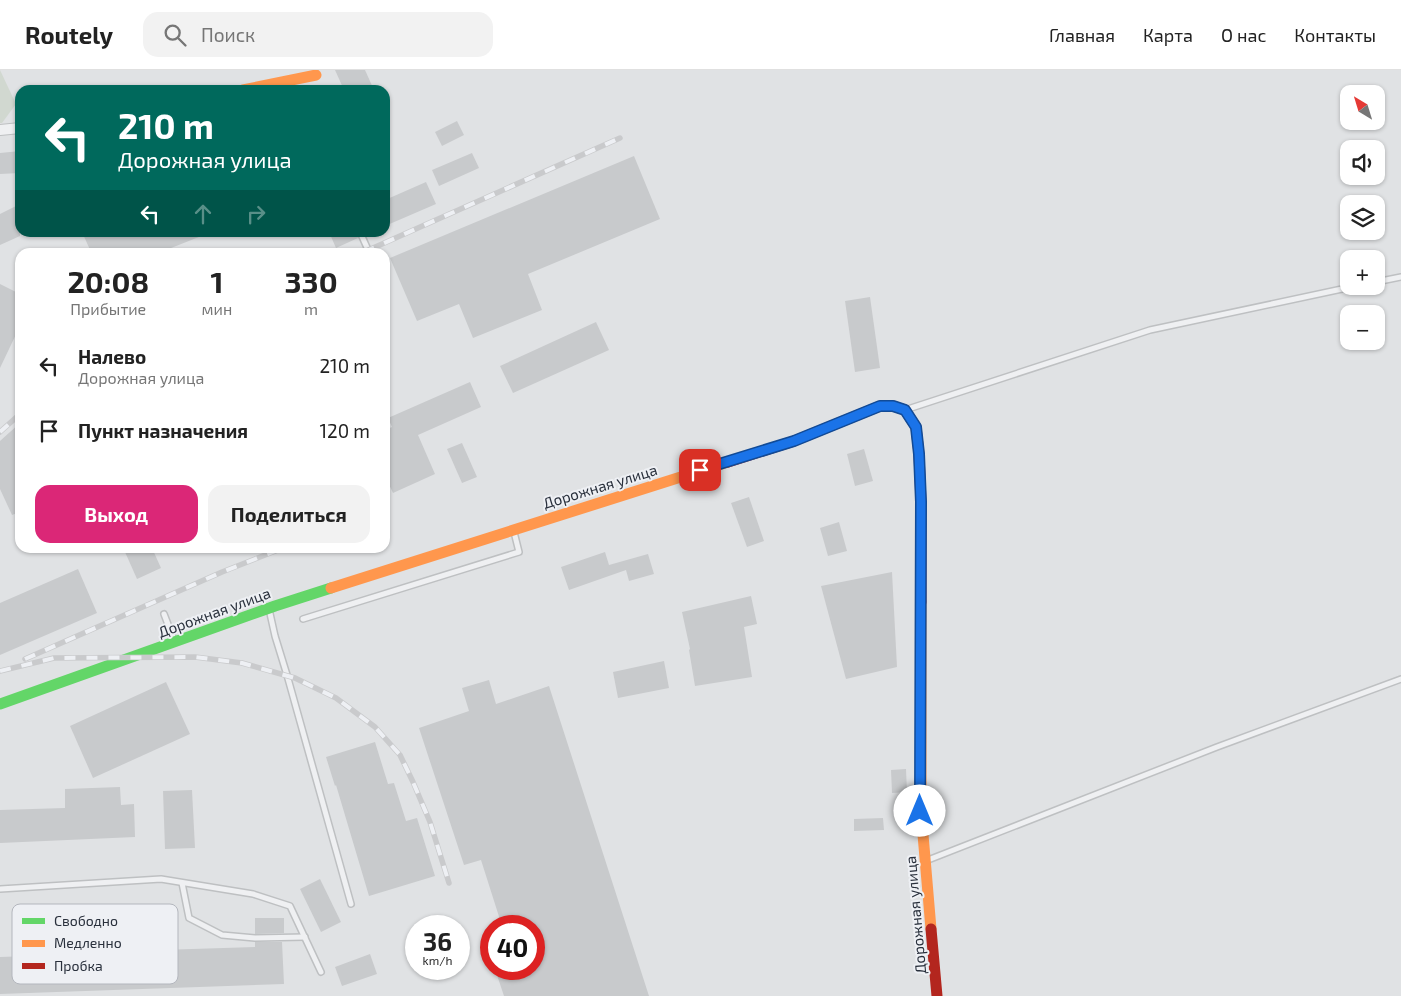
<!DOCTYPE html>
<html lang="ru">
<meta charset="utf-8">
<style>
body{margin:0;font-family:"Exo 2",sans-serif;background:#f2f2f2;color:#222;height:100vh;display:flex;flex-direction:column;font-size:19px;white-space:nowrap}
*{box-sizing:border-box;margin:0}
p{font-size:16px;color:#767676}
.icon{flex:none;width:28px;height:28px;fill:none;stroke:currentColor;stroke-width:2;stroke-linecap:round;stroke-linejoin:round}
.map{position:relative;flex:1;overflow:hidden}
.side{position:absolute;left:15px;top:178px;width:375px;height:305px;display:flex;flex-direction:column;background:#fff;border-radius:15px;box-shadow:0 1px 4px #0004}
.side>*{flex:none}
.banner{position:absolute;left:15px;top:15px;width:375px;height:152px;border-radius:15px;box-shadow:0 1px 4px #0004;background:#00695c;color:#fff;overflow:hidden}
.needle{width:32px;rotate:322deg}
.tools{position:absolute;left:1340px;top:15px;display:grid;gap:10px}
.tools a{display:grid;place-items:center;width:45px;height:45px;border-radius:10px;background:#fff;box-shadow:0 1px 4px #0004;font-size:25px}
.speed{position:absolute;left:405px;top:845px;display:flex;gap:10px;font-size:25px;font-weight:700;text-align:center}
.speed>*{display:grid;place-content:center;width:65px;height:65px;border-radius:50%;background:#fff;box-shadow:0 1px 4px #0004;line-height:1}
.speed small{font-size:12px;font-weight:400}
.speed .limit{border:8px solid #d22;background:#fff;color:#111}
.pin{position:absolute;display:grid;place-items:center;width:42px;height:42px;color:#fff;margin:-21px;border-radius:10px;box-shadow:0 2px 8px #0006}
.me{position:absolute;width:55px;margin:-28px;rotate:0deg;stroke-linejoin:round;filter:drop-shadow(0 0 4px #0008)}
.turn{display:flex;align-items:center;gap:18px;height:105px;padding:0 20px;font-size:22px}
.turn .icon{width:65px;height:65px;stroke-width:2.5}
.turn b{display:block;font-size:35px;line-height:42px}
.lanes{display:flex;align-items:center;height:48px;padding:0 20px;background:#0003;justify-content:center;gap:25px;direction:ltr}
.lanes .off{opacity:.35}
.eta{display:flex;justify-content:space-evenly;align-items:center;height:85px;text-align:center}
.eta b{font-size:30px;font-weight:700;line-height:35px}
.cta{display:flex;gap:10px;margin-top:auto;padding:10px 20px}
.cta a{flex:1;height:58px;border-radius:15px;background:#db2777;color:#fff;font-size:20px;font-weight:700;line-height:58px;text-align:center}
.cta a+a{background:#f2f2f2;color:#222}
ul{padding:0;list-style:none}
li{display:flex;align-items:center;gap:15px;height:65px;padding:0 20px}
li div{flex:1}
li b{display:block;font-size:19px}
li em{font-style:normal}
header{display:flex;align-items:center;gap:30px;box-sizing:border-box;height:70px;padding:0 25px;background:#fff;border-bottom:1px solid #e0e0e0}
header strong{font-size:24px}
nav{display:flex;gap:28px;margin-inline-start:auto;font-size:18px}
.search{width:350px;height:45px;background:#f2f2f2;display:flex;align-items:center;gap:12px;box-sizing:border-box;padding:0 18px;border-radius:15px;color:#767676;font-size:19px}
.map>svg:first-child{display:block}
.green{fill:#d1d8d0}
.building{fill:#c8cacc}
.lines{fill:none;stroke-linecap:round;stroke-linejoin:round}
.lane-casing{stroke:#bec0c2;stroke-width:8}
.street-casing{stroke:#bec0c2;stroke-width:12}
.lane{stroke:#eff0f2;stroke-width:5}
.street{stroke:#eff0f2;stroke-width:10}
.fast{stroke:#63d668;stroke-width:11}
.slow{stroke:#ff974d;stroke-width:11}
.jam{stroke:#b3261e;stroke-width:11}
.rail-casing{stroke:#c9cacc;stroke-width:5.5}
.rail{stroke:#eef0f4;stroke-width:4;stroke-dasharray:11;stroke-linecap:butt}
.route-casing{stroke:#114b97;stroke-width:12}
.route{stroke:#1a73e8;stroke-width:9}
.labels{text-anchor:middle;dominant-baseline:central;stroke-width:4;stroke-linejoin:round;paint-order:stroke}
.street-label{font-size:15px;fill:#29303c;stroke:#eef0f4}
.key{fill:#eef0f4;stroke:#b3b6bd;stroke-width:1}
.key-label{font-size:14px;fill:#29303c}
</style>
<header>
<strong>Routely</strong>
<div class="search"><svg class="icon" aria-label="search" viewBox="0 0 24 24"><circle cx="10" cy="10" r="6"/><path d="M15 15l6 6"/></svg>Поиск</div>
<nav><a>Главная</a><a>Карта</a><a>О нас</a><a>Контакты</a></nav>
</header>
<div class="map">
<svg width="1401" height="926" viewBox="0 0 1401 926">
<rect width="100%" height="100%" fill="#e0e2e4"/>
<!-- green -->
<path class="green" d="M0 0 16 34 2 53H0Z"/>
<!-- building -->
<g class="building">
<path d="M335 0H365L374 20H344Z"/>
<path d="M457 51 464 65 442 76 435 62Z"/>
<path d="M20 81V103L0 104V83Z"/>
<path d="M472 83 479 98 439 116 432 100Z"/>
<path d="M634 86 660 149 528 204 542 240 473 268 459 234 417 251 390 188Z"/>
<path d="M426 112 436 134 385 156V130Z"/>
<path d="M20 134V166L0 175V144Z"/>
<path d="M82 162H209V163L161 182H91Z"/>
<path d="M329 162H356L358 168 336 178Z"/>
<path d="M0 214 20 224V256L0 298Z"/>
<path d="M870 227 880 298 855 302 845 231Z"/>
<path d="M596 252 609 280 513 323 500 296Z"/>
<path d="M470 312 481 337 418 365 435 404 393 423 385 406V360L392 357 388 348Z"/>
<path d="M20 353V442L12 445 0 419V371Z"/>
<path d="M462 373 477 407 462 413 447 379Z"/>
<path d="M864 379 873 411 855 416 847 384Z"/>
<path d="M749 427 764 471 747 477 731 433Z"/>
<path d="M839 452 847 481 828 486 820 458Z"/>
<path d="M136 478H152L161 498 137 509 125 482Z"/>
<path d="M605 482 609 495 648 484 654 504 629 511 626 500 569 520 561 497Z"/>
<path d="M78 499 97 543 0 585V533Z"/>
<path d="M892 502 897 597 846 609 821 516Z"/>
<path d="M751 526 757 554 744 557 752 607 695 616 689 580 690 579 682 542Z"/>
<path d="M664 591 669 618 618 628 613 602Z"/>
<path d="M489 610 496 634 549 616 649 926H504L495 899H534V856H502L481 790 464 795 419 658 469 641 462 618Z"/>
<path d="M166 612 190 664 93 708 70 656Z"/>
<path d="M375 672 388 714 394 713 406 751 417 748 435 806 369 826 336 715 335 716 326 687Z"/>
<path d="M906 699 907 722 892 723 891 700Z"/>
<path d="M120 717 121 735 134 734 135 767 0 773V740L65 738V719Z"/>
<path d="M192 720 195 778 165 779 163 721Z"/>
<path d="M883 748 884 760 854 761V749Z"/>
<path d="M320 809 341 852 321 862 300 819Z"/>
<path d="M127 836 129 881 255 877V872H282L284 914 0 924V887L58 885 56 839Z"/>
<path d="M255 848H284V863L255 864Z"/>
<path d="M370 884 377 904 342 916 335 897Z"/>
</g>
<g class="lines">
<!-- lane casing -->
<g class="lane-casing">
<g id="lane">
<path d="M360 162 369 182"/>
<path d="M1376 212 1401 207"/>
<path d="M908 339 1150 260 1356 216"/>
<path d="M269 539 275 566 287 605 351 834"/>
<path d="M164 544 174 570"/>
<path d="M303 549 519 482 514 462"/>
<path d="M928 790 1217 677 1401 609"/>
<path d="M182 813 189 848 222 865 255 868 305 867"/>
<path d="M0 819 161 809 253 824 290 836 321 902"/>
</g>
</g>
<!-- street casing -->
<g class="street-casing">
<path id="street" d="M0 60 20 58"/>
</g>
<!-- lane -->
<use href="#lane" class="lane"/>
<!-- street -->
<use href="#street" class="street"/>
<!-- fast -->
<path class="fast" d="M0 634 275 536 331 518"/>
<!-- slow -->
<g class="slow">
<path d="M243 20 316 5"/>
<path d="M331 518 728 392"/>
<path d="M921 532V741L931 859"/>
</g>
<!-- jam -->
<g class="jam">
<path d="M728 392 794 371 880 336H893L905 340 916 357 919 384 921 432V532"/>
<path d="M931 859 937 926"/>
</g>
<!-- rail casing -->
<g class="rail-casing">
<g id="rail">
<path d="M364 182 620 68"/>
<path d="M0 362 20 344"/>
<path d="M25 589 222 502 283 478"/>
<path d="M0 601 54 588 195 587 242 593 295 608 336 628 375 657 400 685 413 712 430 752 449 813"/>
</g>
</g>
<!-- rail -->
<use href="#rail" class="rail"/>
</g>
<g class="lines">
<!-- route casing -->
<g class="route-casing">
<path id="route" d="M700 400 794 371 880 336H893L905 340 916 357 919 384 921 432 920 741"/>
</g>
<!-- route -->
<use href="#route" class="route"/>
</g>
<g class="labels">
<!-- street labels -->
<g class="street-label">
<text transform="translate(600 416) rotate(-17)">Дорожная улица</text>
<text transform="translate(214 542) rotate(-20)">Дорожная улица</text>
<text transform="translate(915 845) rotate(-95)">Дорожная улица</text>
</g>
</g>
<!-- legend -->
<rect x="12" y="834" width="166" height="80" rx="8" class="key"/>
<rect x="22" y="848" width="23" height="6" fill="#63d668"/>
<rect x="22" y="870" width="23" height="7" fill="#ff974d"/>
<rect x="22" y="893" width="23" height="6" fill="#b3261e"/>
<g class="key-label">
<text x="54" y="856">Свободно</text>
<text x="54" y="878">Медленно</text>
<text x="54" y="901">Пробка</text>
</g>
</svg>
<div class="tools">
<a><svg class="needle" viewBox="-14 -14 28 28"><path d="M0-13l5 13h-10z" fill="#e53935"/><path d="M0 13l5-13h-10z" fill="#767676"/></svg></a>
<a><svg class="icon" aria-label="sound" viewBox="0 0 24 24"><path d="M4 9h4l5-4v14l-5-4H4zM17 9q2 3 0 6"/></svg></a>
<a><svg class="icon" aria-label="layers" viewBox="0 0 24 24"><path d="M12 4l9 5-9 5-9-5zM3 14l9 5 9-5"/></svg></a>
<a>+</a>
<a>−</a>
</div>
<div class="speed"><div>36<small>km/h</small></div><div class="limit">40</div></div>
<div class="pin" style="left:700px;top:400px;background:#d93025"><svg class="icon" aria-label="arrive" viewBox="0 0 24 24"><path d="M6 21V4h12l-3 4 3 4H6"/></svg></div>
<svg class="me" style="left:920px;top:741px" viewBox="-20 -20 40 40"><circle r="19" fill="#fff"/><path d="M0-13L10 11 0 6-10 11z" fill="#1a73e8"/></svg>
<div class="banner">
<div class="turn"><svg class="icon" aria-label="left" viewBox="0 0 24 24"><path d="M17 20v-9H6M10 6l-5 5 5 5"/></svg><div><b>210 m</b>Дорожная улица</div></div>
<div class="lanes"><svg class="icon" aria-label="left" viewBox="0 0 24 24"><path d="M17 20v-9H6M10 6l-5 5 5 5"/></svg><svg class="icon off" aria-label="ahead" viewBox="0 0 24 24"><path d="M12 20V5M6 11l6-6 6 6"/></svg><svg class="icon off" aria-label="right" viewBox="0 0 24 24"><path d="M7 20v-9h11M14 6l5 5-5 5"/></svg></div>
</div>
<section class="side">
<div class="eta">
<div><b>20:08</b><p>Прибытие</p></div>
<div><b>1</b><p>мин</p></div>
<div><b>330</b><p>m</p></div>
</div>
<ul>
<li><svg class="icon" aria-label="left" viewBox="0 0 24 24"><path d="M17 20v-9H6M10 6l-5 5 5 5"/></svg><div><b>Налево</b><p>Дорожная улица</p></div><em>210 m</em></li>
<li><svg class="icon" aria-label="arrive" viewBox="0 0 24 24"><path d="M6 21V4h12l-3 4 3 4H6"/></svg><div><b>Пункт назначения</b></div><em>120 m</em></li>
</ul>
<div class="cta"><a>Выход</a><a>Поделиться</a></div>
</section>
</div>
